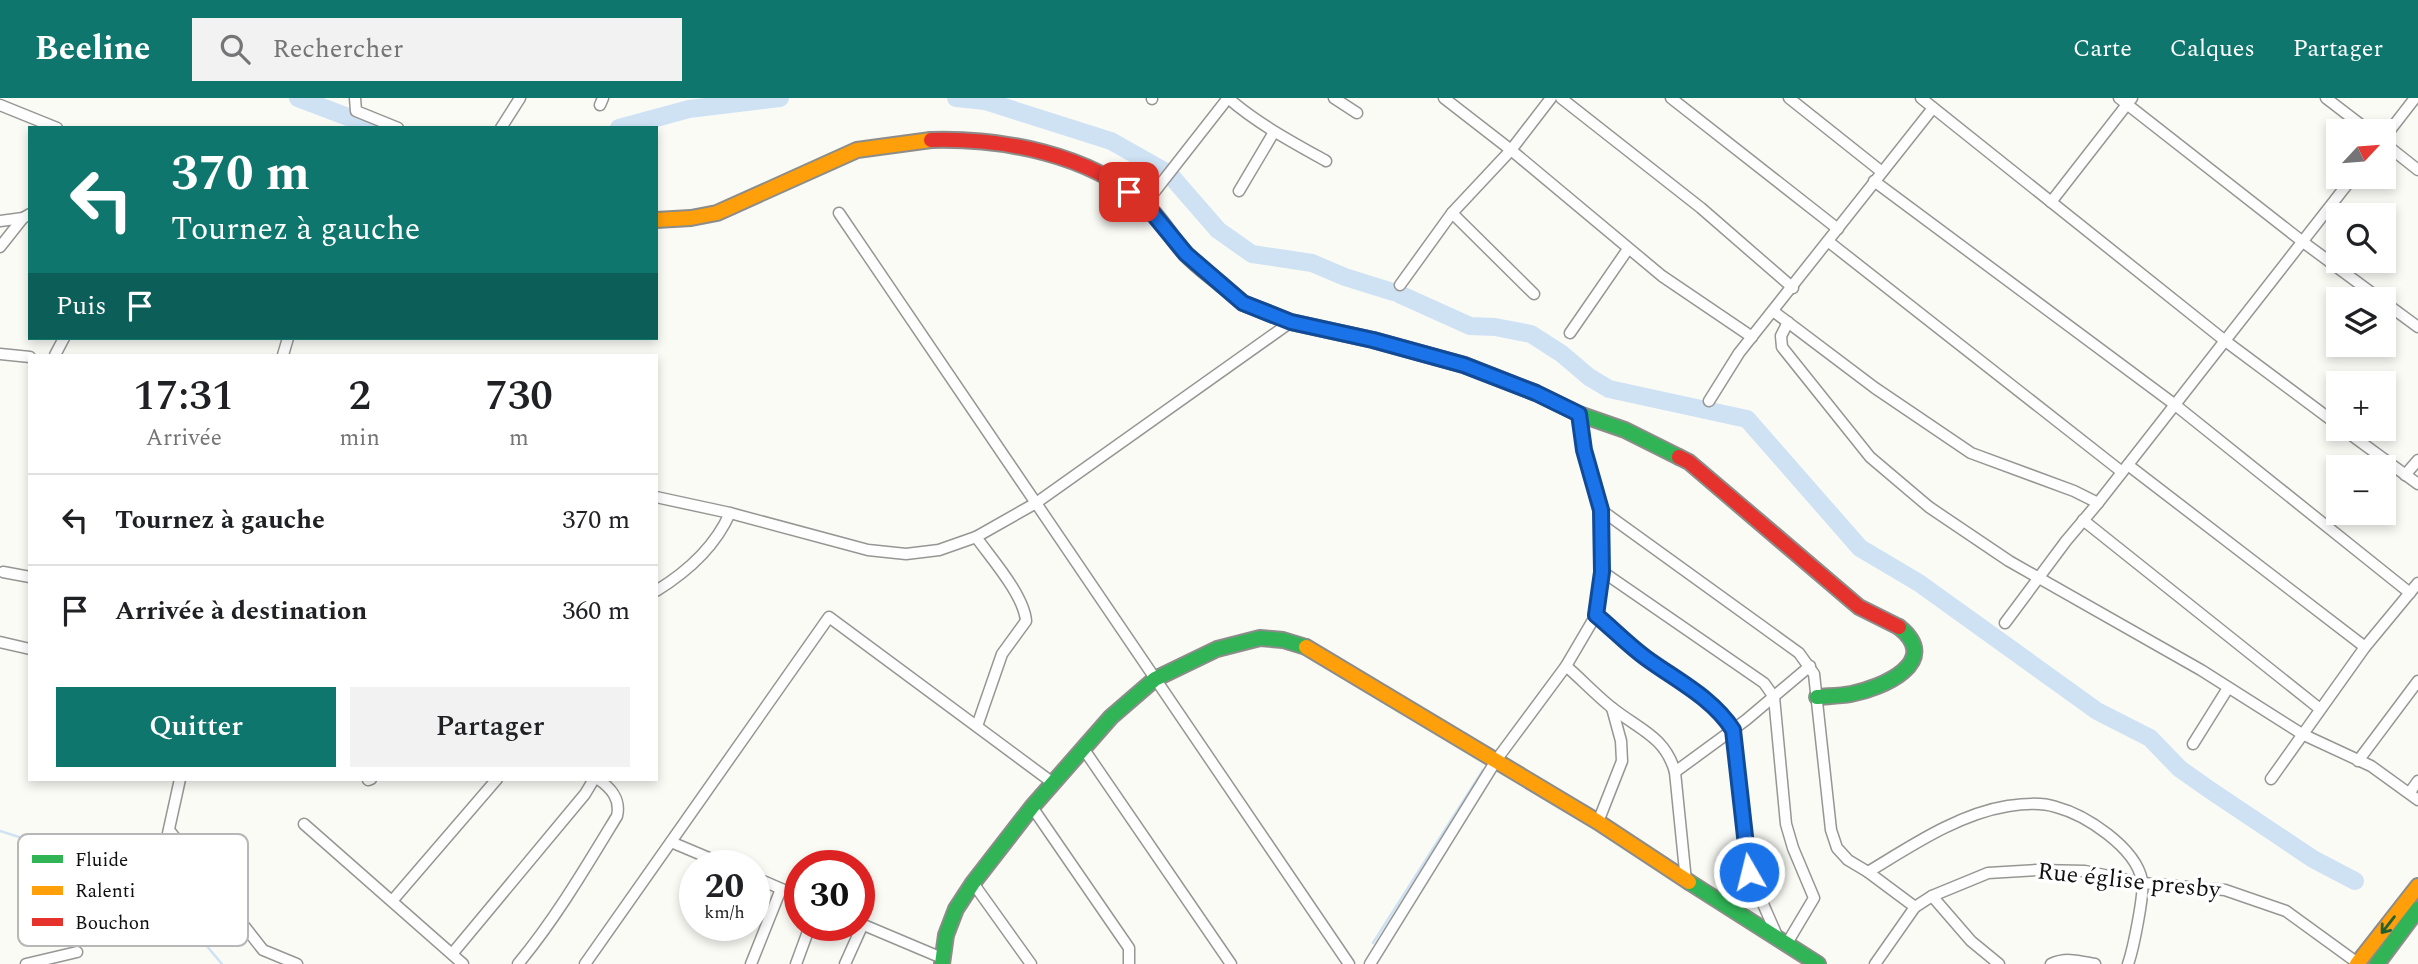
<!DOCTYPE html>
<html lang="fr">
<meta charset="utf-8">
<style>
body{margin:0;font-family:Spectral,serif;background:#f2f2f2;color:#202124;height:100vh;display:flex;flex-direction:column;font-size:26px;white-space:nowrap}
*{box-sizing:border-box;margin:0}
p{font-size:23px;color:#757577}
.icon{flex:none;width:38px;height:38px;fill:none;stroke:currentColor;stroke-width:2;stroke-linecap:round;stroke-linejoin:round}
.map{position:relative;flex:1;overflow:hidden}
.panel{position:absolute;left:28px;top:256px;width:630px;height:427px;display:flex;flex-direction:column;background:#fff;border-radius:0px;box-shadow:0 4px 10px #0003}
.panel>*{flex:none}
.hud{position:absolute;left:28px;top:28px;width:630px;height:214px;border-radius:0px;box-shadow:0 4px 10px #0003;background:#0f766e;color:#fff;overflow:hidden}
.needle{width:46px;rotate:64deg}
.buttons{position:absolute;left:2326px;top:21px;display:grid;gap:14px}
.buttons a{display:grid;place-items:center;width:70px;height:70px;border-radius:0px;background:#fff;box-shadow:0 4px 10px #0003;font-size:35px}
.speed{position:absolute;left:679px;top:752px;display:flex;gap:14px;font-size:35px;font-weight:700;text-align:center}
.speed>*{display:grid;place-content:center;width:91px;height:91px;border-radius:50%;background:#fff;box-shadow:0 4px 10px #0003;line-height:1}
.speed small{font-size:18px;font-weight:400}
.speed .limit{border:10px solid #d22;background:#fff;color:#111}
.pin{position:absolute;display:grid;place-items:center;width:60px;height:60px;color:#fff;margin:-30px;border-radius:14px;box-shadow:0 4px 10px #0006}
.me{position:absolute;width:77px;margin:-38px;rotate:352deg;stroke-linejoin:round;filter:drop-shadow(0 0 5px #0008)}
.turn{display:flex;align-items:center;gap:24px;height:147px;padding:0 28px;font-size:32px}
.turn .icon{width:91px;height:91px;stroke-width:2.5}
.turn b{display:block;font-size:49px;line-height:60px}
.then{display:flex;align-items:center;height:66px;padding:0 28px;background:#0003;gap:14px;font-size:26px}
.eta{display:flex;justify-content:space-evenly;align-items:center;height:119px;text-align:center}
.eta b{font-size:42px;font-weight:600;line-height:49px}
.action{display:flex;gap:14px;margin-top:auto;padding:14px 28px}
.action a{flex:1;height:80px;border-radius:0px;background:#0f766e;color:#fff;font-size:28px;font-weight:600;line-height:80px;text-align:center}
.action a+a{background:#f2f2f2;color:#202124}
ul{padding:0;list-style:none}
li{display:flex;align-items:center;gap:21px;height:91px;padding:0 28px;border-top:2px solid #e0e0e0}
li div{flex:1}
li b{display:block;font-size:26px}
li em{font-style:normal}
header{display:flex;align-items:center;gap:42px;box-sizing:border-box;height:98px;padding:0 35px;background:#0f766e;color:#fff}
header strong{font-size:33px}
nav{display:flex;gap:38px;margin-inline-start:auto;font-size:24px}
.search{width:490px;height:63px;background:#f2f2f2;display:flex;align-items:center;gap:18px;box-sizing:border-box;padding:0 24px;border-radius:0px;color:#757577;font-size:26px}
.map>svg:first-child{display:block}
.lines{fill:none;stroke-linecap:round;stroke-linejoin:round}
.stream{stroke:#cee2f4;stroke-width:2.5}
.river{stroke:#cee2f4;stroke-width:18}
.street-casing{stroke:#969694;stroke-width:13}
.fast-casing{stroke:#8c8c8a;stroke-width:18}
.slow-casing{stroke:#8c8c8a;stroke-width:18}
.jam-casing{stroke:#8c8c8a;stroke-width:18}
.street{stroke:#fefefe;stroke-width:10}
.fast{stroke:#30b455;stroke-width:14}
.slow{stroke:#ff9f0a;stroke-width:14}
.jam{stroke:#e5322d;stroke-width:14}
.oneway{stroke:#206232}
.route-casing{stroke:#114b97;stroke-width:18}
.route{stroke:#1a73e8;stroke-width:12}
.labels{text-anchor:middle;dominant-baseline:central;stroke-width:7;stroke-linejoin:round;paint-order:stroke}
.street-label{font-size:24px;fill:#101010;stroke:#fff}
.key{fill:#fff;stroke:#b7b7b7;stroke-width:2}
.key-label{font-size:19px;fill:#101010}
</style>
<header>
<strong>Beeline</strong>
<div class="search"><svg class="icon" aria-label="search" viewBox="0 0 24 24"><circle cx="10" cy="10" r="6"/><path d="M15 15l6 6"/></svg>Rechercher</div>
<nav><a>Carte</a><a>Calques</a><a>Partager</a></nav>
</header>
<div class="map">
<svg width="2418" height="866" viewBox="0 0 2418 866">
<rect width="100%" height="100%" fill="#fbfbf6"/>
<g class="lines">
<!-- stream -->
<g class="stream">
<path d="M0 733 113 769 169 803 222 866"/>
<path d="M1373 845 1483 672"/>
</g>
<!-- river -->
<g class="river">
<path d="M298 0 377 30"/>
<path d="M956 0 985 3 1111 43 1166 74"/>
<path d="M619 30 689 11 780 0"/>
<path d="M1171 78 1218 132 1252 156 1312 165 1345 179 1393 194"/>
<path d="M1399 196 1470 228 1495 229 1531 236 1562 256 1589 279 1609 291 1747 321 1860 450 1919 485 2097 613 2150 640 2180 671 2210 692 2313 761 2355 783"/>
</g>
<!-- street casing -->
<g class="street-casing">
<g id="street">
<path d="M355 0 356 13 398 30"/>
<path d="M1228 0C1258 26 1292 44 1326 63"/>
<path d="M1334 0 1357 15"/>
<path d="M1444 0 1511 52 1662 178 1752 239"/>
<path d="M1561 0 1701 110 1793 190"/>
<path d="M1671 0 1838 131"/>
<path d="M1789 0 1882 74"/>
<path d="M1921 0 2224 242 2338 327"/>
<path d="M2119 0 2303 144 2380 201"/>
<path d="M2326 0 2369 33"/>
<path d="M1152 1V0"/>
<path d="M0 7 57 30"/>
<path d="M600 7 603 0"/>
<path d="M501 30 520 0"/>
<path d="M2384 40 2415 0"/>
<path d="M2384 45 2418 72"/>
<path d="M1874 83 2174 306 2410 495"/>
<path d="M1239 93 1274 34"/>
<path d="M2051 104 2132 0"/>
<path d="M1145 106 1228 0"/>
<path d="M839 115 1349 866"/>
<path d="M1452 115 1534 196"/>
<path d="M0 123 23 120"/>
<path d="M1829 144 2122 374"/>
<path d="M0 149 23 120 30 116"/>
<path d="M1400 187 1452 115 1511 52 1551 0"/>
<path d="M2384 204 2418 229"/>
<path d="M1773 213 1875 290 1971 355 2074 393 2098 405"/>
<path d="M1788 224 1781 238 1782 249 1870 359 1929 409 2009 463 2201 572 2302 636 2371 668 2418 702"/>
<path d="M1570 235 1628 151"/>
<path d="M0 256 30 259"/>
<path d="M55 257 64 240"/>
<path d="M283 257 288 240"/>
<path d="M1709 303 1739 255 1933 10"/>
<path d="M2343 331 2418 386"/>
<path d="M2128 367 2365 549"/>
<path d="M2405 377 2418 362"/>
<path d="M656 399 730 415 868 452 906 456 939 452 976 439 1036 405 1291 224"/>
<path d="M1601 412 1799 555 1814 576 1831 732 1837 750 1848 762 1868 774 1915 809"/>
<path d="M2083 422 2320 611"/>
<path d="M976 439C991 460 1024 497 1026 523L1002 556 977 628"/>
<path d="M3 474 30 479"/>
<path d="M1603 474 1764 585 1774 599 1786 726 1793 750 1814 800 1786 847"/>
<path d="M656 493C687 474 715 449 730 415"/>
<path d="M1596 517C1612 531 1628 547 1646 560 1676 582 1713 600 1733 632L1749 774 1778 840"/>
<path d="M2005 525 2066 443 2098 405 2353 79"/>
<path d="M0 544 30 551"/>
<path d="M1566 568C1581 581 1595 596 1611 609 1638 631 1665 638 1675 674L1686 783"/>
<path d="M2193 646 2228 590"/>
<path d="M1083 650 1231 866"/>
<path d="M2358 663 2418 583"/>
<path d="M1675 674 1746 622 1810 568"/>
<path d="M2271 681 2365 549 2418 485"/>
<path d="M368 682 371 681"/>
<path d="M2410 694 2418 683"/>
<path d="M1032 709 1129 850V866"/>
<path d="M1598 724 1622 663 1621 643 1612 610"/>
<path d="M304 726 463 866"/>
<path d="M169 732 263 852 297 866"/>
<path d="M671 744 728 768"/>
<path d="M165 749 180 681"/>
<path d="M1868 774C1911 748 1958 716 2008 708 2023 706 2040 704 2056 709 2086 717 2135 749 2142 782 2145 794 2133 852 2128 866"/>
<path d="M754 779 800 799"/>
<path d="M973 785 1031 866"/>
<path d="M1932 798 1971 843 1999 866"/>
<path d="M392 803 497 681"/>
<path d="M859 825 942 860"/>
<path d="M452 856 585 696 594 681"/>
<path d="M26 866 77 854"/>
<path d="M518 866C556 820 586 769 617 718 621 701 611 690 598 681"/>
<path d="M585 866 829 519 1053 685"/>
<path d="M751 866 781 791"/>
<path d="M796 866 810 828"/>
<path d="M845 866 863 826"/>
<path d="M1370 866 1497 661 1566 568 1596 517 1603 474 1601 412 1584 352 1579 316"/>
<path d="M1875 866 1915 809 1932 798 1988 775 2037 772 2085 773 2143 785 2225 792 2286 813 2359 866"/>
<path d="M2051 866C2066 859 2079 863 2095 866"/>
</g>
</g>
<!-- fast casing -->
<g class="fast-casing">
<g id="fast">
<path d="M1222 187 1243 205 1291 224 1373 242 1464 267 1536 295 1579 316 1625 332 1679 359"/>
<path d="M1817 599C1828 598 1840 598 1851 596 1882 590 1943 564 1899 529"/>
<path d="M1689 784 1818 866"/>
<path d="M942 866 946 837 956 811 973 785 1032 709 1111 619 1155 581 1217 551 1260 540 1283 542 1306 549"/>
<path d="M2377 866 2418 811"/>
</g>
</g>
<!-- slow casing -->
<g class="slow-casing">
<g id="slow">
<path d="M656 122 691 120 717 115 857 52 931 42"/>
<path d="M1306 549 1598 724 1689 784"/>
<path d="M2357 866 2418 788"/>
</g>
</g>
<!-- jam casing -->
<g class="jam-casing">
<g id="jam">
<path d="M931 42C1003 40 1089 56 1144 105 1160 119 1171 140 1185 155 1196 167 1210 177 1222 187"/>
<path d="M1679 359 1689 364 1859 509 1899 529"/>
</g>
</g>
<!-- street -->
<use href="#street" class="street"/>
<!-- fast -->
<use href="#fast" class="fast"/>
<!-- slow -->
<use href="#slow" class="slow"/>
<!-- jam -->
<use href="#jam" class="jam"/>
</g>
<!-- one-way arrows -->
<defs><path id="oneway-shaft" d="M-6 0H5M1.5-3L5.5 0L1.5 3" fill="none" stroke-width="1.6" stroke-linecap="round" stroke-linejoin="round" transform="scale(1.75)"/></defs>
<use class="oneway" href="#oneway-shaft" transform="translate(2388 827) rotate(128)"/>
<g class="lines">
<!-- route casing -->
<g class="route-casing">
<path id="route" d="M1129 94 1145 106 1186 156 1243 205 1291 224 1373 242 1464 267 1536 295 1579 316 1584 352 1601 412 1602 474 1596 517C1613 531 1628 547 1646 560 1676 582 1713 600 1733 632L1749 774"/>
</g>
<!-- route -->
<use href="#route" class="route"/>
</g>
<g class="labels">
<!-- street labels -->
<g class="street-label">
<text transform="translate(2129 783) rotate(6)">Rue église presby</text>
</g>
</g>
<!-- legend -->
<rect x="18" y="736" width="230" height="112" rx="10" class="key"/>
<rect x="32" y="757" width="31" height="8" fill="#30b455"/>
<rect x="32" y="788" width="31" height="9" fill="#ff9f0a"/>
<rect x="32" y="820" width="31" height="8" fill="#e5322d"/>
<g class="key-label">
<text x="75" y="768">Fluide</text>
<text x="75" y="799">Ralenti</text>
<text x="75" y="831">Bouchon</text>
</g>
</svg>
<div class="buttons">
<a><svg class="needle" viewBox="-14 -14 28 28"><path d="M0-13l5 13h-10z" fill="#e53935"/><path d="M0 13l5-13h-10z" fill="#757577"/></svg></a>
<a><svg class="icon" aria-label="search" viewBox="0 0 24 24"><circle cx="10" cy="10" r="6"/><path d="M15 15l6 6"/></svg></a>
<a><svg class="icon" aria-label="layers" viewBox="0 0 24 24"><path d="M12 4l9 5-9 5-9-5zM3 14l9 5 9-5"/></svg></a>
<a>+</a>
<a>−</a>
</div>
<div class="speed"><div>20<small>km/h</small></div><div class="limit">30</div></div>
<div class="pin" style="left:1129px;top:94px;background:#d93025"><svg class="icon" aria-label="arrive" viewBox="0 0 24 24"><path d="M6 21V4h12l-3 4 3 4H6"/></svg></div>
<svg class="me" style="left:1749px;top:774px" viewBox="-20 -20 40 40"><circle r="17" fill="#1a73e8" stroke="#fff" stroke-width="3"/><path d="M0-11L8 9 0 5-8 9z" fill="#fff"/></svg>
<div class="hud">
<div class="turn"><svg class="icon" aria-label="left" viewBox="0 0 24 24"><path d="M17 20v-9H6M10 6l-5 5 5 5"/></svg><div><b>370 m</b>Tournez à gauche</div></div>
<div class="then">Puis<svg class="icon" aria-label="arrive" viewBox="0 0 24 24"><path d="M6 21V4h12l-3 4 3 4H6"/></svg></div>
</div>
<section class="panel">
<div class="eta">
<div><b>17:31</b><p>Arrivée</p></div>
<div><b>2</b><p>min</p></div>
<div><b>730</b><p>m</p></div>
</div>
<ul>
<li><svg class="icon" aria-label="left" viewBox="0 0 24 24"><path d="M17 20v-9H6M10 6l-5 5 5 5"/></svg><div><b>Tournez à gauche</b></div><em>370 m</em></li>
<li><svg class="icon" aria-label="arrive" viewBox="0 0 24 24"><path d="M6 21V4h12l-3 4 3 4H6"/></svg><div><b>Arrivée à destination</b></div><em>360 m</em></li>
</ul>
<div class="action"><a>Quitter</a><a>Partager</a></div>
</section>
</div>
